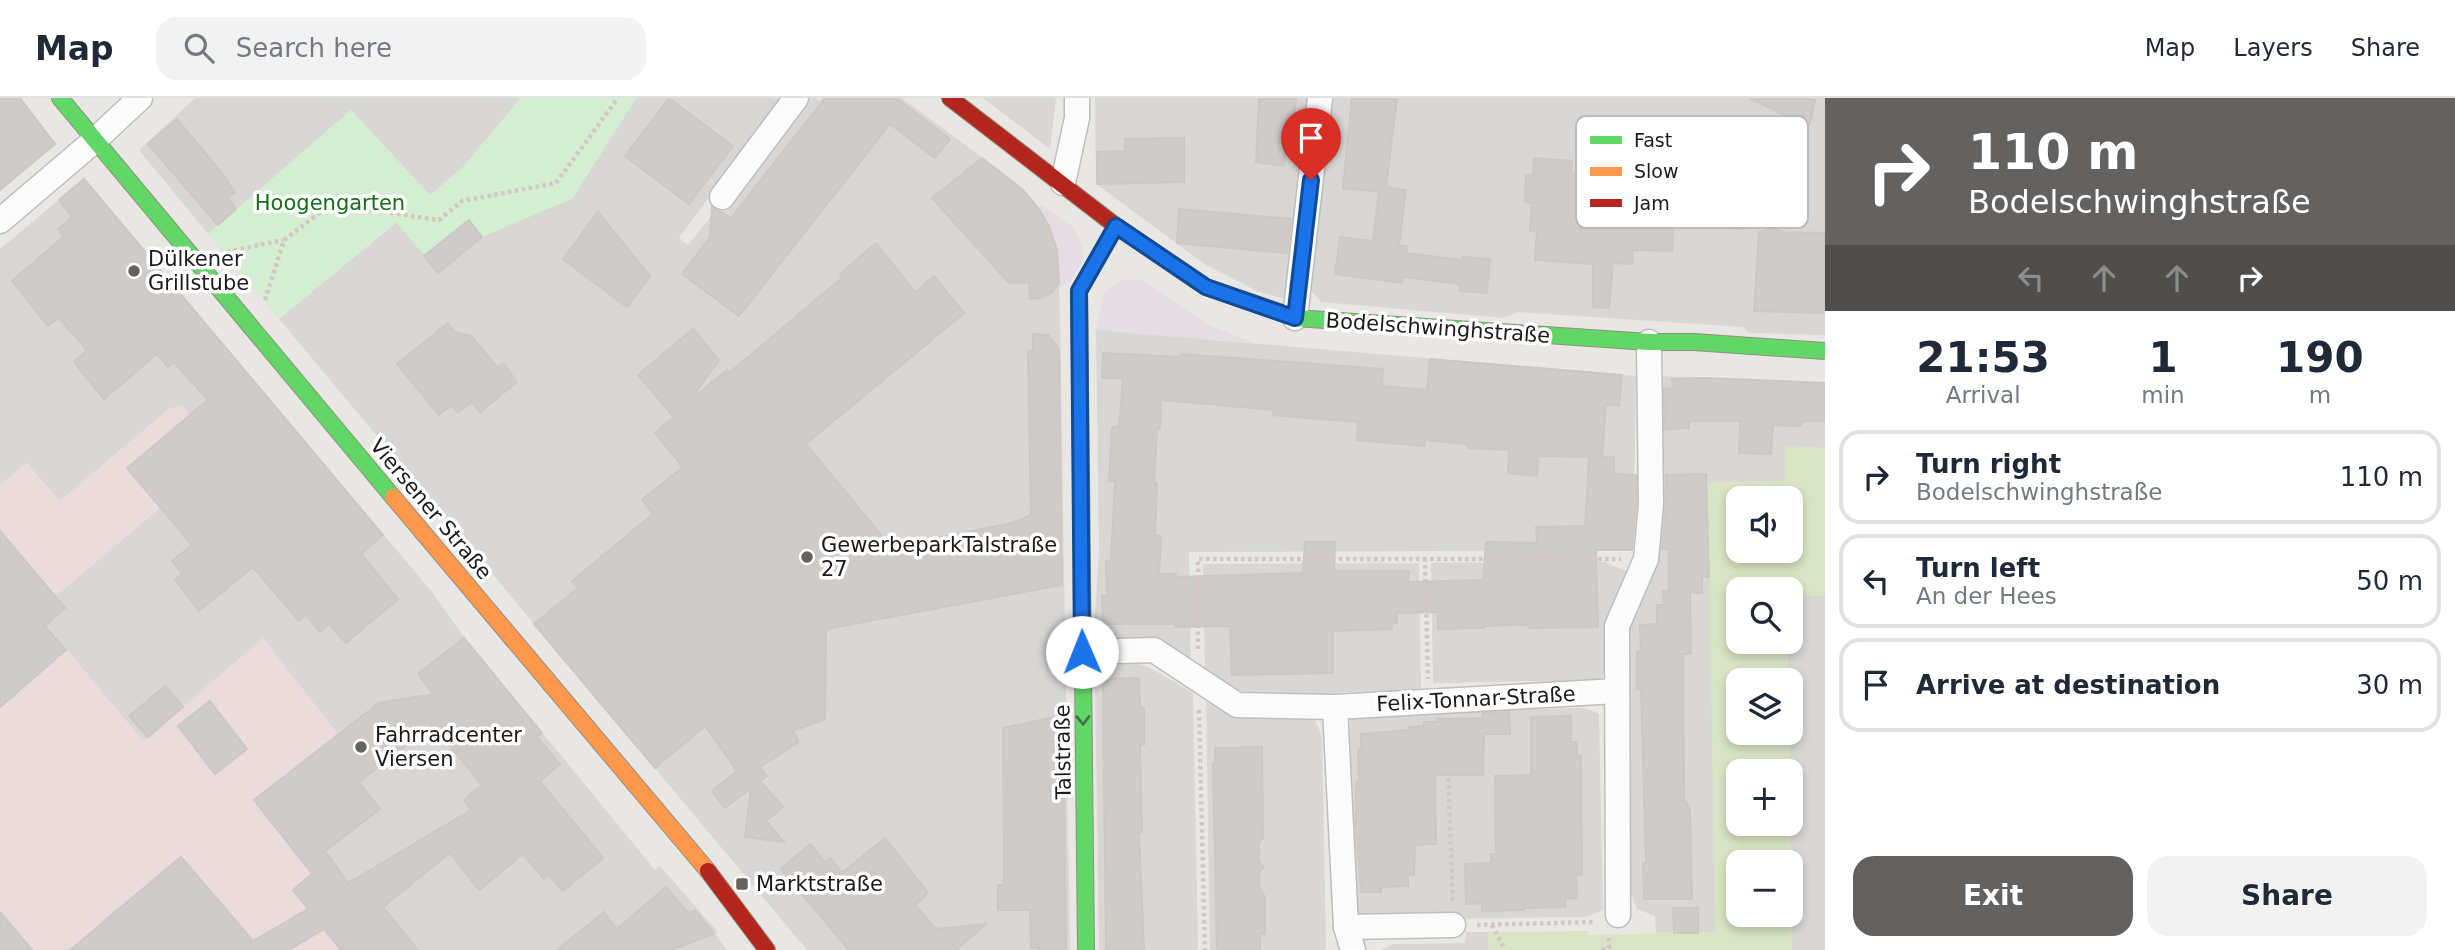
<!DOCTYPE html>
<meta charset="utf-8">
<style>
body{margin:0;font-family:"DejaVu Sans",sans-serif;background:#f2f2f3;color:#1f2937;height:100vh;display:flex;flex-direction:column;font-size:26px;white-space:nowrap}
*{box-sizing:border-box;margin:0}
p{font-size:23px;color:#747a83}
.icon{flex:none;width:38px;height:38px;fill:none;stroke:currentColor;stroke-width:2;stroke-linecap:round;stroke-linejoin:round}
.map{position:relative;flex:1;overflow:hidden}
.drawer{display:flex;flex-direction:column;background:#fff;width:630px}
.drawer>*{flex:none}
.hud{background:#636261;color:#fff;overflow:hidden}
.tools{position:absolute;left:1726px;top:388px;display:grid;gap:14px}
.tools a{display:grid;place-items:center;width:77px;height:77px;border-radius:14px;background:#fff;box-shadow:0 4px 10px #0003;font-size:35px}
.pin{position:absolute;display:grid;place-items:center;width:60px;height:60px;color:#fff;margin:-72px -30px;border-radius:50% 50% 50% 0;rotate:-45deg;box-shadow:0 0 7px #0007}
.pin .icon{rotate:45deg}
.me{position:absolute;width:77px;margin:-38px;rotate:359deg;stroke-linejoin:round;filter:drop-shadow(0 0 5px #0008)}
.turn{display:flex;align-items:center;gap:24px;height:147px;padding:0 28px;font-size:32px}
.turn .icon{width:91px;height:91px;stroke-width:2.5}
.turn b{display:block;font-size:49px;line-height:60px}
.lanes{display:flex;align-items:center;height:66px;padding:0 28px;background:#0003;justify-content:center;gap:35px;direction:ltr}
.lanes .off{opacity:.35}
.eta{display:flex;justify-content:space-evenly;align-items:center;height:119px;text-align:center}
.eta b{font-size:42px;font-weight:700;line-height:49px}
.primary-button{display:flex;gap:14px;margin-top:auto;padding:14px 28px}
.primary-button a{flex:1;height:80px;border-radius:21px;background:#636261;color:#fff;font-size:28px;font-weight:700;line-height:80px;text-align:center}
.primary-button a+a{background:#f2f2f3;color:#1f2937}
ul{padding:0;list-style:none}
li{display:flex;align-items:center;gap:21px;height:94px;margin:0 14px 10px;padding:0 14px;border:4px solid #e0e1e3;border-radius:21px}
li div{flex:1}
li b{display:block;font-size:26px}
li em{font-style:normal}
header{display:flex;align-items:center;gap:42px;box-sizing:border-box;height:98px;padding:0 35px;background:#fff;border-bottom:2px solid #e0e1e3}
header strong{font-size:33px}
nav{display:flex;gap:38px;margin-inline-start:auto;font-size:24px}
.search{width:490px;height:63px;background:#f2f2f3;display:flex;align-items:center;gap:18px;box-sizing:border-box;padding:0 24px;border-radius:21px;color:#747a83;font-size:26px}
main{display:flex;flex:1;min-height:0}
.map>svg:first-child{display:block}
.residential{fill:#d8d7d5}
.commercial{fill:#ebdbdb}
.industrial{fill:#e6dce3}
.grass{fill:#d8e4c4;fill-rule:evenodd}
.park{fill:#d3eed0}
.building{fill:#cecbc9;stroke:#ccc8c5;stroke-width:2;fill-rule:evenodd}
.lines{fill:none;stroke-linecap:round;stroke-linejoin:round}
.street-casing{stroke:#bfbebc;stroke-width:27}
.fast-casing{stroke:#91907e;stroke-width:18}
.slow-casing{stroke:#91907e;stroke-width:18}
.jam-casing{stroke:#91907e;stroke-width:18}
.path{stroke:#d4c6c5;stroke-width:4.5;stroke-dasharray:3.5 3.5;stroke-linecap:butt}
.street{stroke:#fcfbfb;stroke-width:24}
.fast{stroke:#63d668;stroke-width:16}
.slow{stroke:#ff974d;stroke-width:16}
.jam{stroke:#b3261e;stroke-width:16}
.oneway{stroke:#3f7842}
.route-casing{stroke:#114b97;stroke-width:18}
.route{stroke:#1a73e8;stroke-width:12}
.poi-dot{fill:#636261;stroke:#fff;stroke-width:2.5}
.labels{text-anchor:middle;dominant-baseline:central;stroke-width:7;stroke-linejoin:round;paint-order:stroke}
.park-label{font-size:21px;fill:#156e14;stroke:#fff}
.poi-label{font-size:21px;fill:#1b1b1b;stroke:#fff;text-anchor:start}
.street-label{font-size:21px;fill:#1b1b1b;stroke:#fff}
.key{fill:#fff;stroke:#bbb;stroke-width:2}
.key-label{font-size:19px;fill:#1b1b1b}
</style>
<header>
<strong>Map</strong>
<div class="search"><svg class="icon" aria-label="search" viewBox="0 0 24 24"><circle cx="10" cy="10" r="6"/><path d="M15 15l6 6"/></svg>Search here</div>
<nav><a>Map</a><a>Layers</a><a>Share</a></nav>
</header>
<main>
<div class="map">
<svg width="1825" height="852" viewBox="0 0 1825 852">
<rect width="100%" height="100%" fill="#e9e7e4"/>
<!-- residential -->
<g class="residential">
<path d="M195 0H521L463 69 430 97 351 13 208 136 139 52Z"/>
<path d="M636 0H783L679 140 688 147 806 0H815L819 3 822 0H902L1019 87 1036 106 1049 128 1058 158 1060 219 1070 852H807L279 221 397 124 468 122 572 101Z"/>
<path d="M983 0H1056L1050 51Z"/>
<path d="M1095 0H1310L1286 201 1257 193 1206 167 1096 86Z"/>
<path d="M1332 0H1825V237L1748 235 1744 229 1518 214 1504 220 1321 204 1310 191Z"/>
<path d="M84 81 432 494 464 539 655 772 659 767 718 834 715 836 727 852H340L291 792 311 776 253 702 264 540 143 643 34 516 127 370 169 311 59 404 27 365 0 387V151Z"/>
<path d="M1096 232 1636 278 1633 452 1189 454 1191 566 1104 543 1094 534 1099 453Z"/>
<path d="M1657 278 1825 284V350L1785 348V383L1708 385 1716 834 1656 835 1655 818 1637 811 1631 795 1626 531 1660 449Z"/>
<path d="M1605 464 1628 474 1607 566 1601 582 1433 585 1431 465Z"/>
<path d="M1419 465 1421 593 1252 596 1234 591 1205 574 1203 466Z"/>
<path d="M1790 498H1825V852H1792L1789 635 1790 583H1788L1787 544H1790Z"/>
<path d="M1138 566 1150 570 1193 595 1198 852H1099L1095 576 1105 567Z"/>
<path d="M1206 603 1220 611 1242 616 1298 615 1315 622 1322 639 1326 852H1210Z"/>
<path d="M1584 610 1599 616 1603 812 1587 819 1369 822 1354 816 1350 621 1367 613Z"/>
<path d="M1466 834H1488L1489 852H1380L1393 846 1465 845Z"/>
</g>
<!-- commercial -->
<path class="commercial" d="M183 307 190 317 127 370 160 410 35 516 47 527 143 643 263 540 338 636 253 702 311 777 291 792 340 852H0V387L27 365 60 403 169 311Z"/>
<!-- industrial -->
<g class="industrial">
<path d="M1042 107 1074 130 1082 147 1083 162 1070 184 1059 191 1058 159 1049 128 1039 111Z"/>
<path d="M1121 182H1143L1208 227 1255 245 1096 232 1104 196Z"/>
</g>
<!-- grass -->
<path class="grass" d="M1785 348 1825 350V498H1790V492H1738V544H1787L1788 583H1738V635H1789V674H1738V726H1790L1792 852H1489L1488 834 1588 833 1589 837 1715 834 1708 385 1785 383ZM1738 401H1790V453H1738ZM1738 765H1790V817H1738Z"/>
<!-- park -->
<path class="park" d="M521 0H636L572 101 482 139 468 122 424 157 396 124 279 221 208 136 351 12 430 97 463 69Z"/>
<!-- building -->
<g class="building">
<path d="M0 0H20L55 46 0 92Z"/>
<path d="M669 0 733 48 689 106 625 58Z"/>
<path d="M825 0H896L950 41 935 60 890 26 739 218 682 176 710 139 712 109 731 120Z"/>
<path d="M1259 0H1296L1292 37 1288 36 1284 68 1256 64Z"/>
<path d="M1352 0H1397L1386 89 1406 92 1399 147 1407 148 1406 155 1462 162 1463 159 1490 161 1487 195 1460 193V186L1403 179 1402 185 1335 176 1340 139 1373 143 1379 94 1343 90Z"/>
<path d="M1750 0H1802L1815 2 1810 26 1796 23Z"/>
<path d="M177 21 229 84 228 85 235 94 228 100 236 111 218 127 148 46Z"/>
<path d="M1622 38 1748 47 1742 131 1673 126 1672 153 1633 152 1632 166 1613 165 1609 210 1593 209V166L1535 162 1537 134 1530 133 1532 105 1525 104 1526 77H1533L1534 60 1572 63 1571 77Z"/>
<path d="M1184 40V84L1097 86V54L1125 53V41Z"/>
<path d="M982 60 1023 92 1039 111 1049 128 1057 152 1059 185 1052 194 1042 200 1030 201 1029 184 1009 185 932 100Z"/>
<path d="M84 81 383 437 361 456 398 501 346 545 329 526 320 534 306 517 299 523 253 469 199 513 175 482 182 476 172 463 192 447 127 370 208 302 174 264 168 269 157 256 104 301 74 264 87 252 59 220 48 228 12 183 64 138 58 131 72 119 59 102Z"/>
<path d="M1179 111 1291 121 1287 155 1177 145Z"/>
<path d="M598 114 650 178 627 209 563 161Z"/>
<path d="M469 122 482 139 438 175 424 158Z"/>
<path d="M1775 130 1783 134 1825 135V215L1754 213 1759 134Z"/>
<path d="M876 145 915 194 934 178 964 215 806 346 891 449 1012 425 1031 417 1028 253 1033 252V236L1048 237 1059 251 1062 487 826 531 825 621 793 633 799 644 760 669 767 678 760 683 783 709 766 723 784 744 745 739 751 690 725 710 712 693 737 673 705 628 655 670 534 526 578 490 572 483 653 416 642 402 683 369 655 335 674 319 638 277 693 231 719 262 696 294 698 296 727 272 729 275 843 179 840 176Z"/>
<path d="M448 225 455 234 471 238 497 269 503 265 517 284 480 314 472 304 458 315 451 307 439 317 397 266Z"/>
<path d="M1103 255 1180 259 1181 256 1383 271 1382 288 1427 292 1430 261 1622 277 1619 308 1606 306 1602 359H1614V376L1636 377V405L1632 452H1596L1598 529 1529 530 1530 527H1507L1484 528V530L1438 531V514L1397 515V525H1392V531L1333 533V575L1232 577 1230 528 1175 529V526H1103L1102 498H1107L1106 463H1111L1115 383H1109L1112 329H1119L1123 280H1102ZM1161 302 1274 312 1273 317 1358 324 1357 342 1424 348 1425 342 1468 346V350L1509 352 1508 375 1537 378 1538 358 1589 359 1585 428 1536 429 1537 445 1486 444 1483 482 1409 484V473H1334L1335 444H1305L1303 475 1175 479 1176 476H1159L1161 438 1155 437 1157 385H1154L1157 331H1160Z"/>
<path d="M1706 280 1825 285V323H1802L1801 328 1773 327 1771 356 1739 355 1740 323H1689V330L1665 331 1664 291 1673 290 1672 281Z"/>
<path d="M1706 376 1709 479H1702V495H1690L1691 556H1683L1684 700 1690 712 1692 801H1644L1643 765H1646L1641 591H1637V554H1641L1640 527 1657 526V507H1664L1663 493H1669V451H1662L1666 407V377Z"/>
<path d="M0 433 65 510 45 528 66 552 0 609Z"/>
<path d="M464 540 542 635 537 639 560 666 540 683 603 760 563 793 549 777 544 781 523 756 479 792 450 755 383 809 418 852H341L324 831 289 852H70L181 759 253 843 308 811 293 792 312 776 254 702 379 605 433 596 418 576ZM433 627 482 687 464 702 471 712 348 785 325 753 380 711 359 684Z"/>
<path d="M1139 580 1140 610H1144V647H1140L1142 734H1139L1144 852H1106L1103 581Z"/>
<path d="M165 588 183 609 148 639 129 618Z"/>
<path d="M210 603 247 651 215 676 178 628Z"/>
<path d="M1509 614 1510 636H1484L1483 677H1435L1436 746 1415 747 1414 777H1408V788L1381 789V794H1361L1356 726V684L1359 685 1358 652 1361 651V636L1409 632V629L1424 628V624H1437V621L1483 620V615Z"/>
<path d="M1063 617 1066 852H1038V850H1031L1030 812H998V787H1004L1003 630Z"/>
<path d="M1571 618V644H1577V658H1581L1582 777H1576L1577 800 1565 801 1566 809 1524 810V812L1482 813V805L1466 806 1465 766 1491 765V756H1496L1495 678 1531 677V619Z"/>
<path d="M1262 649 1263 740 1259 745V764L1264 769 1259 774V789L1265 799V836H1260V852H1219L1217 850 1216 810 1213 665H1215V650Z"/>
<path d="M885 740 928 795 915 807 936 831 986 826 956 852H849L781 771 810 746 825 764 830 760 842 775Z"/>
<path d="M666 789 689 816 695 812 714 836 671 852H557L604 814 617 831Z"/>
<path d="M1673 810H1698V835H1674Z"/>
<path d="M0 814 32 852H0Z"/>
</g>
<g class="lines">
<!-- street casing -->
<g class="street-casing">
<g id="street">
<path d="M1063 85 1077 20V0"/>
<path d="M722 99 796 0"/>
<path d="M0 123 94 43 140 0"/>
<path d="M1295 220 1320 0"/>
<path d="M1082 554 1154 552 1237 607 1335 609 1617 593"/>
<path d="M1335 609 1346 829 1353 852"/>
<path d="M1618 817 1617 528 1646 461 1651 406 1649 244"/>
<path d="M1346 829 1453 827"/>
</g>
</g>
<!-- fast casing -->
<g class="fast-casing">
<g id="fast">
<path d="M60 0 393 399"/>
<path d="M1279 214 1295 220 1649 244H1694L1825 253"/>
<path d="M1080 285 1086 852"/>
</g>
</g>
<!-- slow casing -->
<g class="slow-casing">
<g id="slow">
<path d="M1080 285 1079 193 1116 128"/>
<path d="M393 399 708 773"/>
</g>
</g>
<!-- jam casing -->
<g class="jam-casing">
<g id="jam">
<path d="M950 0 1116 128 1206 189 1279 214"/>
<path d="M708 773 767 852"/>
</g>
</g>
<!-- path -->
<g class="path">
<path d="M227 154 283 142"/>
<path d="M265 202 284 142 331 106 439 122 462 103 556 85 618 0"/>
<path d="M1425 460 1428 581"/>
<path d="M1198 551V461H1621"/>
<path d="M1199 612 1205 852"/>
<path d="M1448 673 1453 804"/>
<path d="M1477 827 1594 824"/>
<path d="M1492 827 1505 852"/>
<path d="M1602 852 1609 850V840"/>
</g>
<!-- street -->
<use href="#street" class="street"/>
<!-- fast -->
<use href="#fast" class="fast"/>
<!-- slow -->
<use href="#slow" class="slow"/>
<!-- jam -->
<use href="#jam" class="jam"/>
</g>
<!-- one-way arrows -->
<defs><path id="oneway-chevron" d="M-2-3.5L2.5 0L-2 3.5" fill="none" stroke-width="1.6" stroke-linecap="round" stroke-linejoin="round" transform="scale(1.75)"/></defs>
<use class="oneway" href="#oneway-chevron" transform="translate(1083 622) rotate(89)"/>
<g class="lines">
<!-- route casing -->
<g class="route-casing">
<path id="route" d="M1082 554 1079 193 1116 128 1206 189 1295 220 1311 82"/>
</g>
<!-- route -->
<use href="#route" class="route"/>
</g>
<!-- markers -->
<g class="poi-dot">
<circle cx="134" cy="173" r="7"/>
<circle cx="807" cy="459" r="7"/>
<circle cx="361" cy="649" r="7"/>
<rect x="735" y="779" width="14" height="14" rx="3.5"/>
</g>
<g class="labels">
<!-- park labels -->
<g class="park-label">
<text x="330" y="105">Hoogengarten</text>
</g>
<!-- poi labels -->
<g class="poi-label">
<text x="148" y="161">Dülkener<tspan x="148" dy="24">Grillstube</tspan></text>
<text x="821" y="447">GewerbeparkTalstraße<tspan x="821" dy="24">27</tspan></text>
<text x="375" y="637">Fahrradcenter<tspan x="375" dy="24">Viersen</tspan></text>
<text x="756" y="786">Marktstraße</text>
</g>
<!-- street labels -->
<g class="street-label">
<text transform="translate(1438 230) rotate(4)">Bodelschwinghstraße</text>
<text transform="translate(431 411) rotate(50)">Viersener Straße</text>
<text transform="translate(1476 601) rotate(-3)">Felix-Tonnar-Straße</text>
<text transform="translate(1063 654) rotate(-91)">Talstraße</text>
</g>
</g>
<!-- legend -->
<rect x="1576" y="18" width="232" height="112" rx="10" class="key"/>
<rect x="1590" y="38" width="32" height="8" fill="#63d668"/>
<rect x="1590" y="69" width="32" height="9" fill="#ff974d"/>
<rect x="1590" y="101" width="32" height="8" fill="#b3261e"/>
<g class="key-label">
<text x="1634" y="49">Fast</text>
<text x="1634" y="80">Slow</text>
<text x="1634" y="112">Jam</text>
</g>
</svg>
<div class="tools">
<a><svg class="icon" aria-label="sound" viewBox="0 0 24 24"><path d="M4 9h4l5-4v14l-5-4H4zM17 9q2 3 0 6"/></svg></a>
<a><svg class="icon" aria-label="search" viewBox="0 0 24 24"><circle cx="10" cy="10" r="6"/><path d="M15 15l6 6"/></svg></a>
<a><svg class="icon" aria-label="layers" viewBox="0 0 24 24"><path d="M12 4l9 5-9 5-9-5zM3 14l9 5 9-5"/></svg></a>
<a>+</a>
<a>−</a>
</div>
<div class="pin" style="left:1311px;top:82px;background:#d93025"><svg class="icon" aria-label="arrive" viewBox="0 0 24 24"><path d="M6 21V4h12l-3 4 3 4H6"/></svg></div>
<svg class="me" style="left:1082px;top:554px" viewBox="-20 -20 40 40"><circle r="19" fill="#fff"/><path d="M0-13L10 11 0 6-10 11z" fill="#1a73e8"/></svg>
</div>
<section class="drawer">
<div class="hud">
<div class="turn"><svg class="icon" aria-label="right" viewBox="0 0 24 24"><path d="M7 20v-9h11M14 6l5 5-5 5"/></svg><div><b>110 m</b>Bodelschwinghstraße</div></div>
<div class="lanes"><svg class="icon off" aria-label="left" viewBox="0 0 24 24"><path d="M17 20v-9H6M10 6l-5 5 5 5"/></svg><svg class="icon off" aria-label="ahead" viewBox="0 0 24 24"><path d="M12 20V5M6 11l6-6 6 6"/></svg><svg class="icon off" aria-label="ahead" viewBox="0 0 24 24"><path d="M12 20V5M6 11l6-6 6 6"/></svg><svg class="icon" aria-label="right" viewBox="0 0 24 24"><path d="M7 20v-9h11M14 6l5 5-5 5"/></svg></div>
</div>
<div class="eta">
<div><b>21:53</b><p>Arrival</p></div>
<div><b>1</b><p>min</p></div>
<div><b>190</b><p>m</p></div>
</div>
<ul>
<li><svg class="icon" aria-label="right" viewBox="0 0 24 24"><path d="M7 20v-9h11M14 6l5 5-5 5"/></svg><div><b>Turn right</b><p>Bodelschwinghstraße</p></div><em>110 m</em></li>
<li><svg class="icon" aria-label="left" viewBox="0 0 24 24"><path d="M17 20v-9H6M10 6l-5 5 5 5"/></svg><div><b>Turn left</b><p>An der Hees</p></div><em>50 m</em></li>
<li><svg class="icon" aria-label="arrive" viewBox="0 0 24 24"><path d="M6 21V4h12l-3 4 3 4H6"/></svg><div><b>Arrive at destination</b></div><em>30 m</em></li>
</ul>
<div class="primary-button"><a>Exit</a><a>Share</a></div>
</section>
</main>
